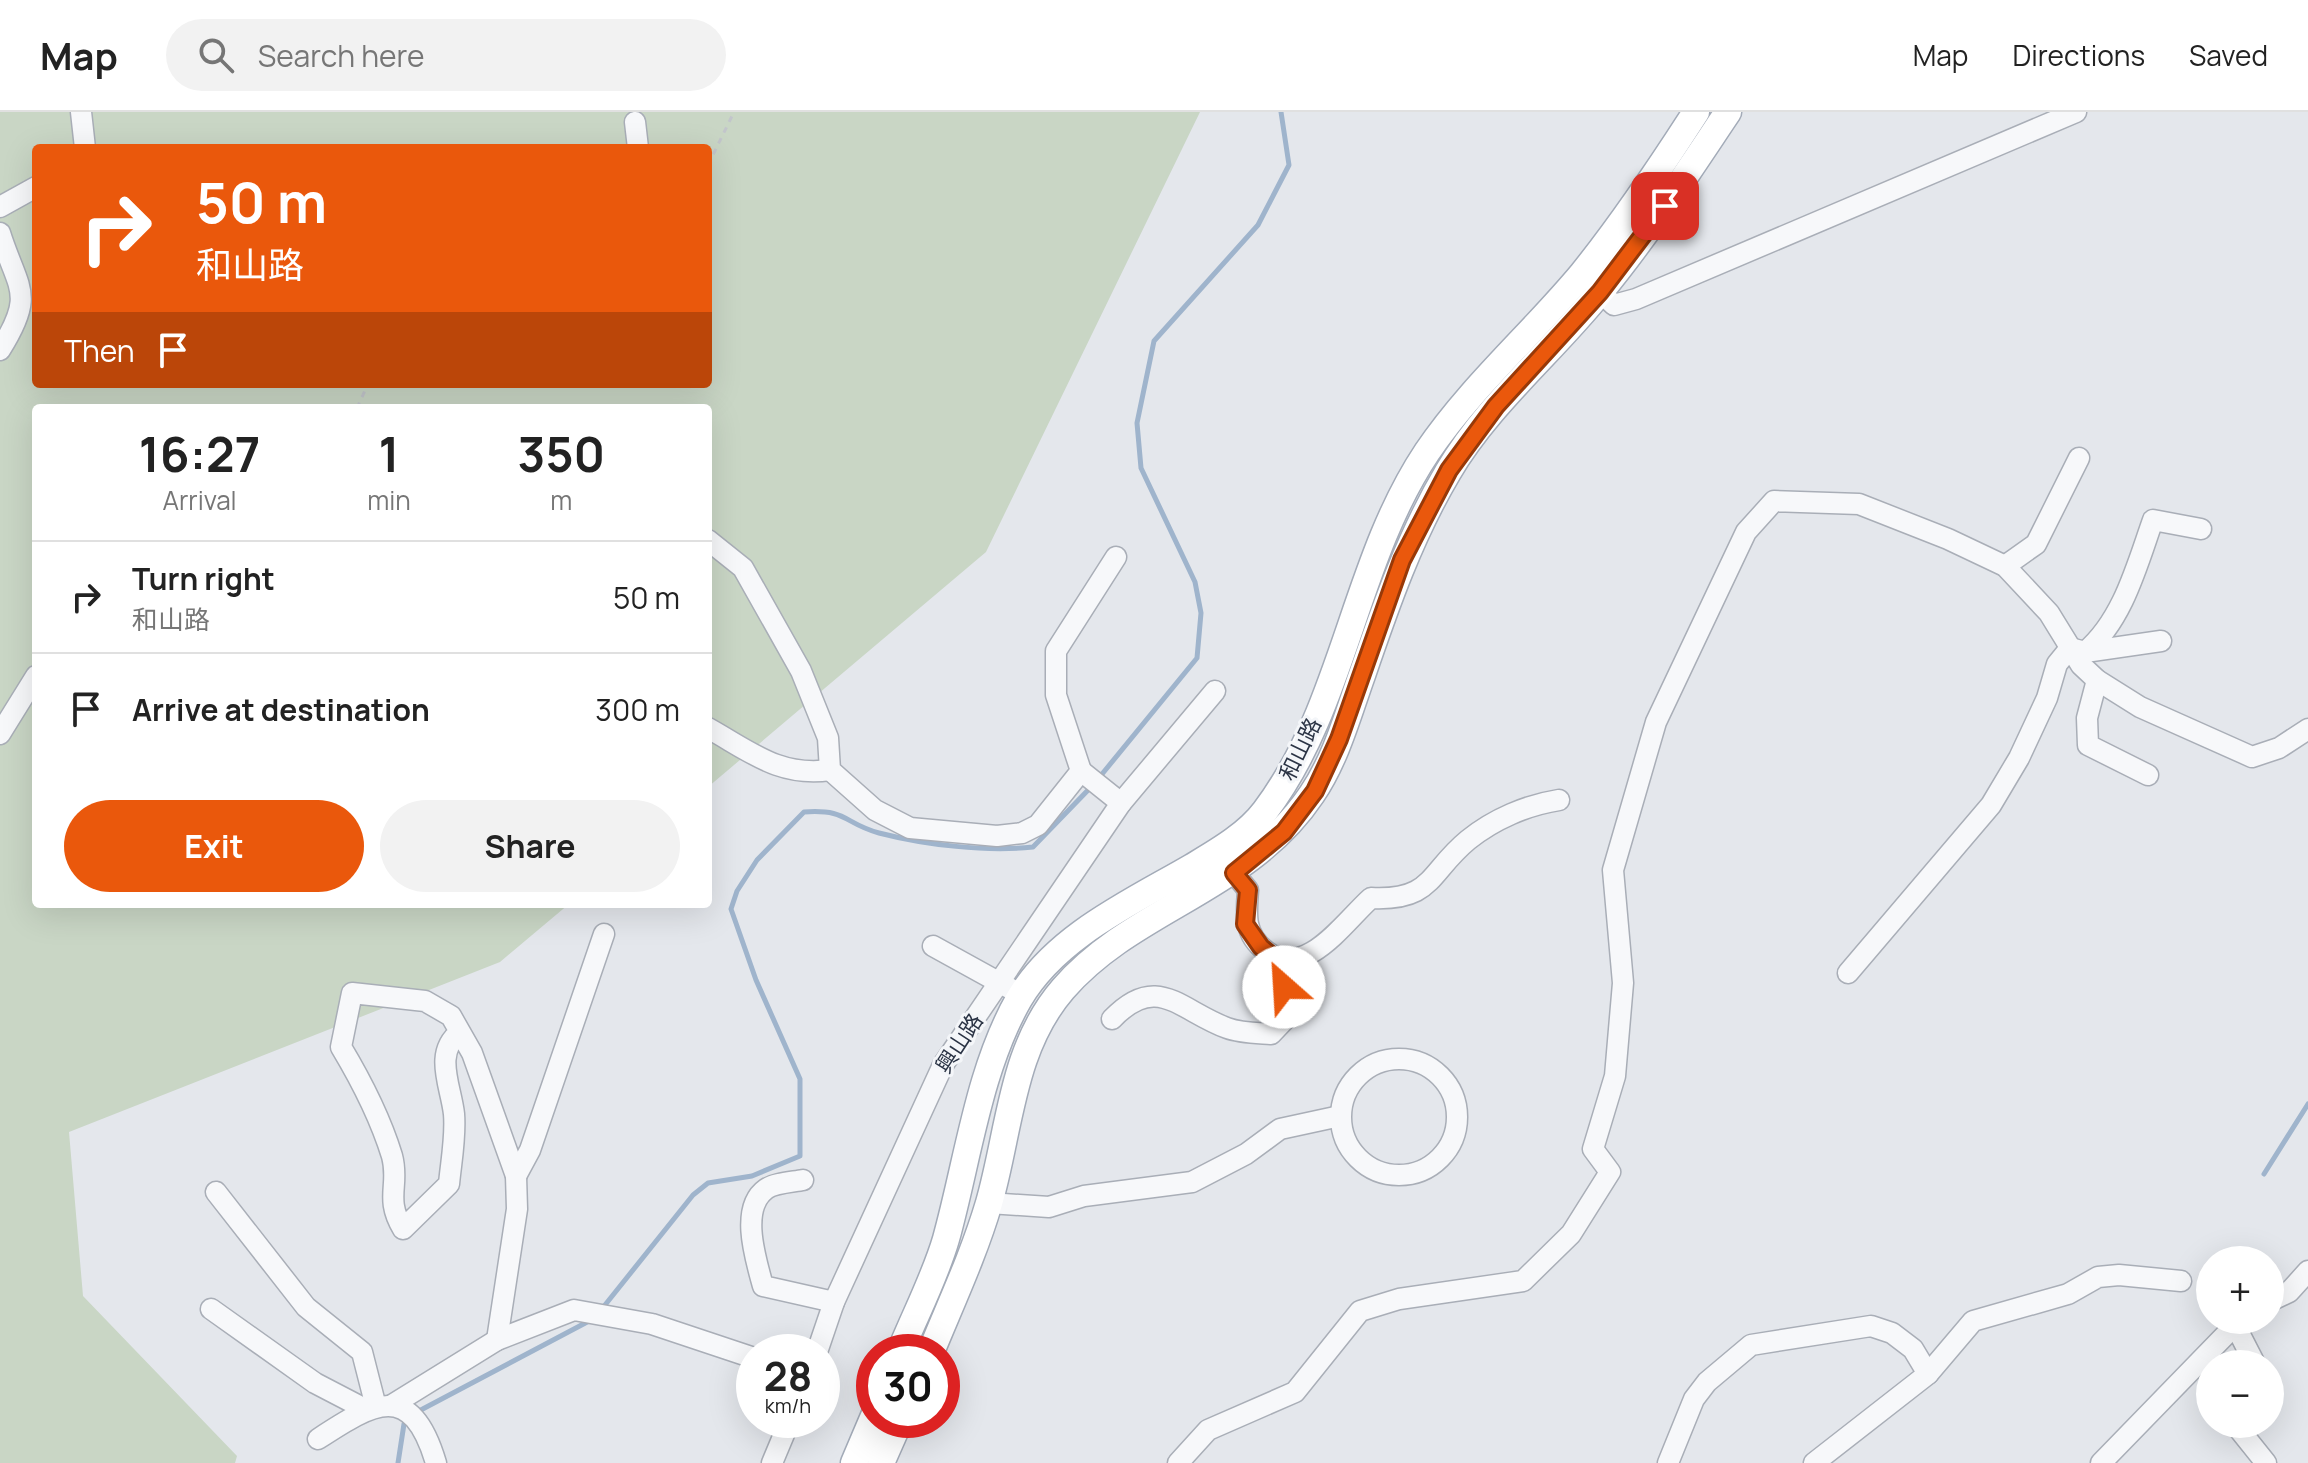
<!DOCTYPE html>
<meta charset="utf-8">
<style>
body{margin:0;font-family:Manrope,"Noto Sans TC",sans-serif;background:#f2f2f2;color:#222;height:100vh;display:flex;flex-direction:column;font-size:30px;white-space:nowrap}
*{box-sizing:border-box;margin:0}
p{font-size:26px;color:#767676}
.icon{flex:none;width:44px;height:44px;fill:none;stroke:currentColor;stroke-width:2;stroke-linecap:round;stroke-linejoin:round}
.map{position:relative;flex:1;overflow:hidden}
.sheet{position:absolute;left:32px;top:292px;width:680px;height:504px;display:flex;flex-direction:column;background:#fff;border-radius:8px;box-shadow:0 8px 32px #0002}
.sheet>*{flex:none}
.guide{position:absolute;left:32px;top:32px;width:680px;height:244px;border-radius:8px;box-shadow:0 8px 32px #0002;background:#ea580c;color:#fff;overflow:hidden}
.buttons{position:absolute;left:2196px;top:1134px;display:grid;gap:16px}
.buttons a{display:grid;place-items:center;width:88px;height:88px;border-radius:50%;background:#fff;box-shadow:0 8px 32px #0002;font-size:40px}
.speed{position:absolute;left:736px;top:1222px;display:flex;gap:16px;font-size:40px;font-weight:700;text-align:center}
.speed>*{display:grid;place-content:center;width:104px;height:104px;border-radius:50%;background:#fff;box-shadow:0 8px 32px #0002;line-height:1}
.speed small{font-size:20px;font-weight:400}
.speed .limit{border:12px solid #d22;background:#fff;color:#111}
.pin{position:absolute;display:grid;place-items:center;width:68px;height:68px;color:#fff;margin:-34px;border-radius:16px;box-shadow:0 4px 12px #0006}
.me{position:absolute;width:88px;margin:-44px;rotate:334deg;stroke-linejoin:round;filter:drop-shadow(0 0 6px #0008)}
.turn{display:flex;align-items:center;gap:28px;height:168px;padding:0 32px;font-size:36px}
.turn .icon{width:104px;height:104px;stroke-width:2.5}
.turn b{display:block;font-size:56px;line-height:68px}
.then{display:flex;align-items:center;height:76px;padding:0 32px;background:#0003;gap:16px;font-size:30px}
.eta{display:flex;justify-content:space-evenly;align-items:center;height:136px;text-align:center}
.eta b{font-size:48px;font-weight:700;line-height:56px}
.primary-button{display:flex;gap:16px;margin-top:auto;padding:16px 32px}
.primary-button a{flex:1;height:92px;border-radius:48px;background:#ea580c;color:#fff;font-size:32px;font-weight:700;line-height:92px;text-align:center}
.primary-button a+a{background:#f2f2f2;color:#222}
ul{padding:0;list-style:none}
li{display:flex;align-items:center;gap:24px;height:112px;padding:0 32px;border-top:2px solid #e0e0e0}
li div{flex:1}
li b{display:block;font-size:30px}
li em{font-style:normal}
header{display:flex;align-items:center;gap:48px;box-sizing:border-box;height:112px;padding:0 40px;background:#fff;border-bottom:2px solid #e0e0e0}
header strong{font-size:38px}
nav{display:flex;gap:44px;margin-inline-start:auto;font-size:28px}
.search{width:560px;height:72px;background:#f2f2f2;display:flex;align-items:center;gap:20px;box-sizing:border-box;padding:0 28px;border-radius:44px;color:#767676;font-size:30px}
.map>svg:first-child{display:block}
.green{fill:#c9d6c5;fill-rule:evenodd}
.lines{fill:none;stroke-linecap:round;stroke-linejoin:round}
.stream{stroke:#9fb4cc;stroke-width:5}
.minor-casing{stroke:#a9aeb7;stroke-width:23}
.major-casing{stroke:#a3abb8;stroke-width:29}
.path{stroke:#c2c5cb;stroke-width:3;stroke-dasharray:6 6;stroke-linecap:butt}
.minor{stroke:#f7f8fa;stroke-width:20}
.major{stroke:#fff;stroke-width:26}
.route-casing{stroke:#983908;stroke-width:20}
.route{stroke:#ea580c;stroke-width:14}
.labels{text-anchor:middle;dominant-baseline:central;stroke-width:6;stroke-linejoin:round;paint-order:stroke}
.street-label{font-size:22px;fill:#2b3445;stroke:#f4f6f9}
</style>
<header>
<strong>Map</strong>
<div class="search"><svg class="icon" aria-label="search" viewBox="0 0 24 24"><circle cx="10" cy="10" r="6"/><path d="M15 15l6 6"/></svg>Search here</div>
<nav><a>Map</a><a>Directions</a><a>Saved</a></nav>
</header>
<div class="map">
<svg width="2308" height="1351" viewBox="0 0 2308 1351">
<rect width="100%" height="100%" fill="#e4e7ec"/>
<!-- green -->
<path class="green" d="M0 0H1200L986 440 708 675V296H36V792H569L500 850 69 1020 83 1184 237 1344 235 1351H0ZM36 36H708V272H36Z"/>
<g class="lines">
<!-- stream -->
<g class="stream">
<path d="M1098 667 1197 546 1201 501 1195 470 1141 356 1137 311 1154 229 1258 113 1289 53 1281 0"/>
<path d="M2264 1062 2308 992"/>
<path d="M601 1198 693 1083 708 1071 752 1064 800 1044V967L756 868 731 797 737 779 757 748 804 700C848 697 843 711 879 721 926 733 986 740 1033 735L1091 675"/>
<path d="M417 1300 591 1208"/>
<path d="M398 1351 404 1312 410 1307"/>
</g>
<!-- minor casing -->
<g class="minor-casing">
<g id="minor">
<path d="M81 0 85 36"/>
<path d="M635 10 638 36"/>
<path d="M0 95 36 75"/>
<path d="M0 121C18 178 36 181 0 238"/>
<path d="M1600 180 1614 193 1636 187 2076 0"/>
<path d="M708 428 743 456 801 559 828 626 830 658 875 698 910 716 997 724 1022 721 1038 713 1081 659 1056 583V539L1116 445"/>
<path d="M2005 454 2036 432 2079 346"/>
<path d="M2085 540C2123 508 2137 453 2153 408L2201 417"/>
<path d="M2097 568 2087 606 2088 633 2148 663"/>
<path d="M708 616C751 640 779 665 830 658"/>
<path d="M0 622 36 564"/>
<path d="M1121 691 1215 579"/>
<path d="M1234 761 1248 778C1246 803 1244 823 1266 839 1305 869 1344 810 1371 786 1433 789 1428 761 1468 728 1494 707 1527 693 1559 688"/>
<path d="M933 834 1011 877"/>
<path d="M1848 861 1991 693 2019 646 2047 586 2057 552 2070 536 2085 540 2161 529"/>
<path d="M1112 907C1157 860 1179 898 1227 916 1240 921 1257 921 1271 922L1290 902 1277 848"/>
<path d="M460 920C433 941 451 974 454 1002 456 1025 451 1050 449 1072L403 1117C384 1086 400 1073 392 1044 380 1005 362 970 341 935L352 881 425 889 451 904 472 941 516 1064 517 1097 497 1228"/>
<circle cx="1399" cy="1005" r="58"/>
<path d="M516 1064 530 1038 604 822"/>
<path d="M803 1068C793 1070 774 1071 766 1077 739 1096 756 1148 763 1174L834 1190"/>
<path d="M216 1080 306 1195 362 1240 376 1295"/>
<path d="M989 1091 1049 1095 1084 1084 1192 1070 1246 1042 1280 1017 1340 1004"/>
<path d="M2270 1189 2289 1180 2308 1159"/>
<path d="M211 1197 315 1271 365 1297"/>
<path d="M2235 1213 2255 1252"/>
<path d="M817 1240 834 1190 943 953 1121 691 1081 659"/>
<path d="M392 1293 497 1228 574 1198 652 1212 754 1246"/>
<path d="M2239 1312 2238 1316 2266 1351"/>
<path d="M318 1327C373 1291 411 1267 436 1351"/>
<path d="M772 1351 790 1308"/>
<path d="M1178 1351 1208 1318 1295 1280 1360 1199 1399 1187 1523 1169 1571 1122 1610 1060 1593 1037 1615 964 1623 871 1613 758 1656 610 1746 420 1774 389 1859 392 1948 427 2005 454 2049 501 2081 553 2097 568 2140 595 2252 645 2279 636 2308 617"/>
<path d="M1668 1351 1694 1287 1707 1270 1751 1233 1871 1214 1892 1221 1913 1237 1928 1262"/>
<path d="M1814 1351 1928 1262 1973 1209 2068 1182 2098 1165 2119 1163 2181 1169"/>
<path d="M2101 1351 2240 1208"/>
</g>
</g>
<!-- major casing -->
<g class="major-casing">
<g id="major">
<path d="M900 1240C915 1203 935 1165 946 1127 968 1048 978 959 1019 887 1056 824 1132 790 1192 755 1217 740 1247 723 1265 699 1345 593 1353 451 1427 340 1471 275 1532 222 1582 162 1624 110 1660 56 1696 0"/>
<path d="M931 1240C951 1191 974 1142 989 1091 1010 1018 1011 937 1063 877 1134 795 1248 778 1312 682 1336 647 1348 602 1362 563 1386 493 1410 424 1448 360 1488 292 1551 241 1600 180 1647 123 1687 61 1728 0"/>
<path d="M854 1351 874 1304"/>
<path d="M881 1351 900 1308"/>
</g>
</g>
<!-- path -->
<g class="path">
<path d="M708 53 734 0"/>
<path d="M357 296 368 272"/>
</g>
<!-- minor -->
<use href="#minor" class="minor"/>
<!-- major -->
<use href="#major" class="major"/>
</g>
<g class="lines">
<!-- route casing -->
<g class="route-casing">
<path id="route" d="M1284 875 1277 848 1261 835 1245 812 1248 778 1234 761 1284 720 1315 679 1339 627 1402 448 1449 358 1496 294 1600 180 1665 94"/>
</g>
<!-- route -->
<use href="#route" class="route"/>
</g>
<g class="labels">
<!-- street labels -->
<g class="street-label">
<text transform="translate(1300 637) rotate(-64)">和山路</text>
<text transform="translate(959 931) rotate(-57)">興山路</text>
</g>
</g>
</svg>
<div class="buttons">
<a>+</a>
<a>−</a>
</div>
<div class="speed"><div>28<small>km/h</small></div><div class="limit">30</div></div>
<div class="pin" style="left:1665px;top:94px;background:#d93025"><svg class="icon" aria-label="arrive" viewBox="0 0 24 24"><path d="M6 21V4h12l-3 4 3 4H6"/></svg></div>
<svg class="me" style="left:1284px;top:875px" viewBox="-20 -20 40 40"><circle r="19" fill="#fff"/><path d="M0-13L10 11 0 6-10 11z" fill="#ea580c"/></svg>
<div class="guide">
<div class="turn"><svg class="icon" aria-label="right" viewBox="0 0 24 24"><path d="M7 20v-9h11M14 6l5 5-5 5"/></svg><div><b>50 m</b>和山路</div></div>
<div class="then">Then<svg class="icon" aria-label="arrive" viewBox="0 0 24 24"><path d="M6 21V4h12l-3 4 3 4H6"/></svg></div>
</div>
<section class="sheet">
<div class="eta">
<div><b>16:27</b><p>Arrival</p></div>
<div><b>1</b><p>min</p></div>
<div><b>350</b><p>m</p></div>
</div>
<ul>
<li><svg class="icon" aria-label="right" viewBox="0 0 24 24"><path d="M7 20v-9h11M14 6l5 5-5 5"/></svg><div><b>Turn right</b><p>和山路</p></div><em>50 m</em></li>
<li><svg class="icon" aria-label="arrive" viewBox="0 0 24 24"><path d="M6 21V4h12l-3 4 3 4H6"/></svg><div><b>Arrive at destination</b></div><em>300 m</em></li>
</ul>
<div class="primary-button"><a>Exit</a><a>Share</a></div>
</section>
</div>
